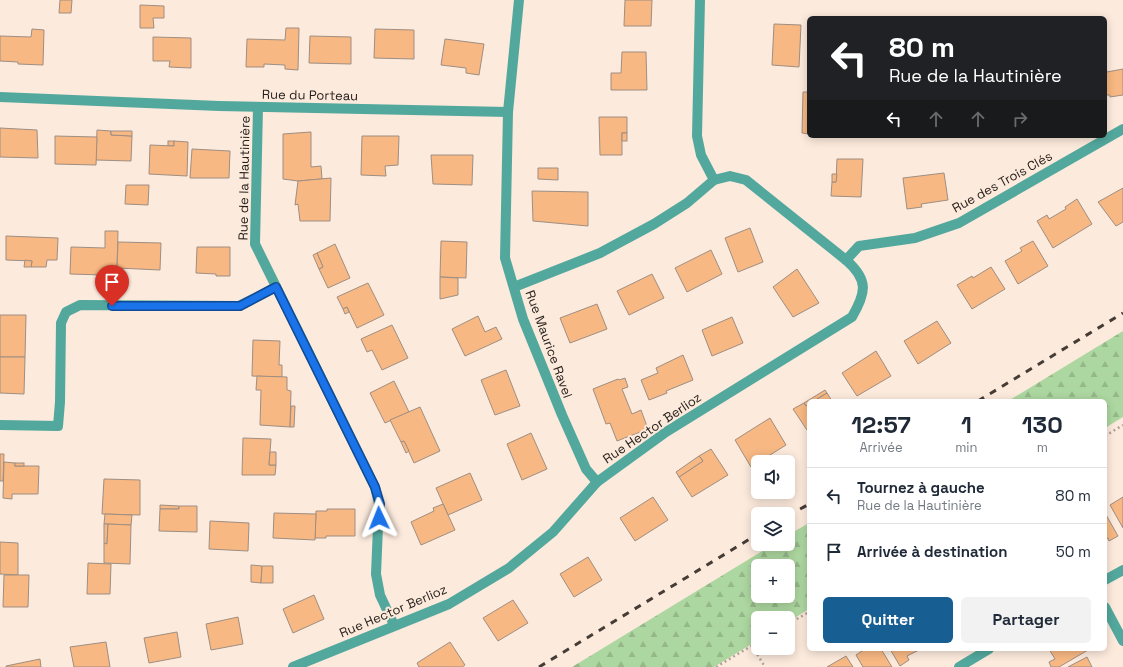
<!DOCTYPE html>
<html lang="fr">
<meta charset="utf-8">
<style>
body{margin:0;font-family:"Space Grotesk",sans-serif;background:#f2f2f3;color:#1f2937;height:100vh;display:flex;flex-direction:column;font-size:15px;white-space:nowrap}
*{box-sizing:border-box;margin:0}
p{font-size:13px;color:#747a83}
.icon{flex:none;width:22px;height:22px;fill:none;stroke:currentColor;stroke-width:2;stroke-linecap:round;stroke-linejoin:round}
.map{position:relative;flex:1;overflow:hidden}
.sheet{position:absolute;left:807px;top:399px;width:300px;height:252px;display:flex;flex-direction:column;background:#fff;border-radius:6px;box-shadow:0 2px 10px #0003}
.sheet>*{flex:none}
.guide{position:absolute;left:807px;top:16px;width:300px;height:122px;border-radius:6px;box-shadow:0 2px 10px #0003;background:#202124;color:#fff;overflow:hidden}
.tools{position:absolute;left:751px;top:455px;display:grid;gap:8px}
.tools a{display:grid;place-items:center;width:44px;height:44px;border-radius:6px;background:#fff;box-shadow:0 2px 10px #0003;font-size:20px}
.pin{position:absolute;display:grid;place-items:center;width:34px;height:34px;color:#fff;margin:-41px -17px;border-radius:50% 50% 50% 0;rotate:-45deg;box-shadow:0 0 4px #0007}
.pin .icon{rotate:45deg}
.me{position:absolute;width:44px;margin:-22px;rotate:358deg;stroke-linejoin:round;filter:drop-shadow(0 0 3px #0008)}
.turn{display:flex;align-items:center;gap:14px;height:84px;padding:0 16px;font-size:18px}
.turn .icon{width:52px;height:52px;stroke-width:2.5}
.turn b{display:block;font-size:28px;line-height:34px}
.lanes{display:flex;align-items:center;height:38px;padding:0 16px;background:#0003;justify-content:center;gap:20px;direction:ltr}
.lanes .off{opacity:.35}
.eta{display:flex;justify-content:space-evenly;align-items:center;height:68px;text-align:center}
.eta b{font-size:24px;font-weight:600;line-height:28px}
.button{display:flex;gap:8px;margin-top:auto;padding:8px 16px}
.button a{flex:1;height:46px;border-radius:6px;background:#175e92;color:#fff;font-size:16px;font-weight:600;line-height:46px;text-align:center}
.button a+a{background:#f2f2f3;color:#1f2937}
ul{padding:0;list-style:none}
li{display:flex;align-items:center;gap:12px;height:56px;padding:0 16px;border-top:1px solid #e0e1e3}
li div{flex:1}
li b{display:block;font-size:15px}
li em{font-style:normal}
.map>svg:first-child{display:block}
.forest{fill:url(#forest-firs);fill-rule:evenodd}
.building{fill:#f7b883;stroke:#9f8e82}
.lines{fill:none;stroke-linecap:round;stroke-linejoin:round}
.path{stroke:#b2a499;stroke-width:2.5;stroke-dasharray:2 3;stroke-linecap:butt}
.minor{stroke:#53a89d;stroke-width:10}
.rail{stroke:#453c36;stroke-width:3;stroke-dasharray:7 7;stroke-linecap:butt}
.route-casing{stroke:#114b97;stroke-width:10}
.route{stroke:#1a73e8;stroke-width:7}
.labels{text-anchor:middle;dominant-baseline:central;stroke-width:4;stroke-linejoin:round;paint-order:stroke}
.street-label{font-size:13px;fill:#241d18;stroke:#fceadc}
</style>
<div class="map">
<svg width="1123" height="667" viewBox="0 0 1123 667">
<defs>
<pattern id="forest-firs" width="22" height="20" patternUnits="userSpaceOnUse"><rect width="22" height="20" fill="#add7a0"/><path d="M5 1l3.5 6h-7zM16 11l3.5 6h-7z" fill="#95b889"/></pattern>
</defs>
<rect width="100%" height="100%" fill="#fceadc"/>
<!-- forest -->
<g class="forest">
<path d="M1123 331V417L1105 428V401H1008Z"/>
<path d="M809 523V609L788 622V618H758V640L714 667H572L774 544H788V535ZM758 566H788V596H758Z"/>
</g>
<!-- building -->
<g class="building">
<path d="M60 0H72L71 13H59Z"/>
<path d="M625 0H652L651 26H624Z"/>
<path d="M140 5 164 6V18H153L154 28H140Z"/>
<path d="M774 24 801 25 799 67 772 65Z"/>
<path d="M286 28H299L298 70 285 69V65L264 64V67H246L247 39 285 40Z"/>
<path d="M32 29 44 30 43 65 18 64V62L0 61V36L31 37Z"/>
<path d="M375 29 414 30V59L374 58Z"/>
<path d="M310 36 351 37V64L309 63Z"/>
<path d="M153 37 191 38V68L169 67 170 61H153Z"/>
<path d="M445 39 484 44 479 75 466 73V68L441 65Z"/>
<path d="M622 52H646L647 90H611V73H621Z"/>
<path d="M1105 64 1107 72 1123 69V95L1110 97V95H1105Z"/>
<path d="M803 92H809V134L802 133Z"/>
<path d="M599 117H627V133H622V155H600Z"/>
<path d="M0 128 37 130 38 158 0 157Z"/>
<path d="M97 130 111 131V135L132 136 131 161 96 160Z"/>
<path d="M111 131H132V136L111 135Z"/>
<path d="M311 132V167L321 166 322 179 298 181 283 179V134Z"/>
<rect x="622" y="133" width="5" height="8"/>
<path d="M55 136 97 137 96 165 55 164Z"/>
<path d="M362 136H399L398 165 385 166 386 176 361 175Z"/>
<rect x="168" y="141" width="6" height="5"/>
<path d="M174 141 188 142 187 176 149 174 150 145 174 146Z"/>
<path d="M192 149 230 151 229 178H190Z"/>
<path d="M431 155H473L472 185 433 184Z"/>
<path d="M837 159H863L861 197 831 196 832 182H836Z"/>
<path d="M538 168H558V180L538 179Z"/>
<path d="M944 173 948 200 921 204 922 207 907 209 903 178Z"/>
<path d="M832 174H837L836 182H832Z"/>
<path d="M331 178 330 221H300L298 204 295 205 298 181Z"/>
<path d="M126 185H149L148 205 125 204Z"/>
<path d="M1123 188V222L1116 226 1098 202Z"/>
<path d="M532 191 588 192V226L533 221Z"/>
<path d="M1077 199 1092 224 1053 248 1037 221 1047 215 1049 219 1066 209 1065 207Z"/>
<path d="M750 228 763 262 738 272 725 238Z"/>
<path d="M105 231H118L117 271H104V275L70 274 71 247 105 248Z"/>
<path d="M6 236 58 238 57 260H47L46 267H31L32 261 6 260Z"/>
<path d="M441 241 467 242 466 278 440 277Z"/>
<path d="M1033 241 1048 266 1018 284 1005 261 1022 251 1020 248Z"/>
<path d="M118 242 161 243 160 270 117 268Z"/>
<path d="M335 244 350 278 328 288 319 269 323 267 317 253Z"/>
<path d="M197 247H230V276H216V274L196 273Z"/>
<path d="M711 250 722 274 687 292 675 268Z"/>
<path d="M317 253 323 267 319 269 313 255Z"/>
<path d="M25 260 32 261 31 267H24Z"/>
<path d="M991 267 1005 289 972 309 957 285 972 276 973 278Z"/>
<path d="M797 269 819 303 793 317 773 287Z"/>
<path d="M652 274 664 298 629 315 617 291Z"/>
<path d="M440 277 458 278V295L440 299Z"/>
<path d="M368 283 384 315 357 328 347 307 343 309 337 297Z"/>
<path d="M597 304 607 329 570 343 560 318Z"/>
<path d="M347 307 349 312 345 314 343 309Z"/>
<path d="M0 315H26L25 357H0Z"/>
<path d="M478 316 485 332 496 327 502 339 465 356 452 329Z"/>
<path d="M732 317 743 343 712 356 702 330Z"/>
<path d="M937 321 951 343 918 364 904 341Z"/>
<path d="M392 325 408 358 382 370 372 350 367 352 361 339Z"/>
<path d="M253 340 280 341 279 365H282V377L252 376Z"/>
<path d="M876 351 891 376 857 396 842 373Z"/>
<path d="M683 355 693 380 666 391 667 393 649 400 641 380 658 373 656 368Z"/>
<path d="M0 357H25L24 394 0 393Z"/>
<path d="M506 370 520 406 495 415 481 380Z"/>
<path d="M257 376 287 377V390L291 391 290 427 260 425 261 390H256Z"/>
<path d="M625 378 628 387 622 389 632 414 641 410 648 429 617 441 610 423 606 424 593 389 618 379 619 380Z"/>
<path d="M394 381 409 412 385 423 370 393Z"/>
<path d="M825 390 827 393 814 401H809V404L806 406 804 403Z"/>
<path d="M827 393 832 401H814Z"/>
<path d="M804 403 806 406 809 404V429L807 430 793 409Z"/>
<path d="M291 406H295L294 427H290Z"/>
<path d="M420 407 440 451 414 463 404 441 401 442 390 420Z"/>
<path d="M770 418 786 445 751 467 735 440Z"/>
<path d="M531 433 547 469 522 480 507 444Z"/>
<path d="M243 438 271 439 269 465H276L275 475H242Z"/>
<path d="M404 441 409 451 406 453 401 442Z"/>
<path d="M711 449 728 475 692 497 679 477 703 461 699 456Z"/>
<path d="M270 452H276V465H269Z"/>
<path d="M0 454H4L3 481H0Z"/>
<path d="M699 456 703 461 679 477 676 472Z"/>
<path d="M4 462 15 463V466H39L38 494H12V499L3 498Z"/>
<rect x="15" y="463" width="9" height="3"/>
<path d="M470 473 482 500 448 515 436 488Z"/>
<path d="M104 479 140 480V515L102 514Z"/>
<path d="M653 497 668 520 635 541 620 518Z"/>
<path d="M1123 497V528L1110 505Z"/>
<path d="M443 504 455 530 421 545 411 522 434 511 433 508Z"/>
<path d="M160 505 179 506V509H160Z"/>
<path d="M179 506H197V532L159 531 160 509H179Z"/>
<path d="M327 509H355V536H326V538H315L316 511H327Z"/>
<path d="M274 513 316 514 315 540 273 538Z"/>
<path d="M1105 513 1118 536 1109 541 1108 538 1105 539Z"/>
<path d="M105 514 132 515 131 525 104 524Z"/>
<path d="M210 521 249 523 248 551 209 549Z"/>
<path d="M104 524H108L107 544 104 543Z"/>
<path d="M108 524 131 525 130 564 104 563V543L107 544Z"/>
<path d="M0 542 18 543V575L0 574Z"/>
<path d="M588 557 602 580 574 597 560 574Z"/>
<path d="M88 563 111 564 110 594H87Z"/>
<path d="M251 565 262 566 261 583 251 582Z"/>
<path d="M262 566H273V583H261Z"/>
<path d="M4 575H29L28 607H3Z"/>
<path d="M314 595 324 619 293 633 283 609Z"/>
<path d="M513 600 528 623 498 641 483 618Z"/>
<path d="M238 617 243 644 211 650 206 624Z"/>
<path d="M177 632 181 657 149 663 144 638Z"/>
<path d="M106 642 110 667H74L70 647Z"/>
<path d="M450 642 465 665 462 667H419L417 663Z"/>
<path d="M865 649H881L892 667H863L856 655Z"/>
<path d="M890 649H919V650L907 656 909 660 900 666Z"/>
<path d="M1049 649H1087L1088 650 1059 667H1051L1049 662 1055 659Z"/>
<path d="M846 656 853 667H827Z"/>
<path d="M1087 657 1092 667H1068Z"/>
<path d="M40 659 41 667H6V666Z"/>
</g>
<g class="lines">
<!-- path -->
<g class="path">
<path d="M1105 436 1123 425"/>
<path d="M788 624 809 612"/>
<path d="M752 646 765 667"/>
<path d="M716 667 758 642"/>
</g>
<!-- minor -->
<g class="minor">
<path d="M519 0 508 112 505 258 523 319 562 415 586 469 597 482"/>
<path d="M700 0 697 136 701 155 714 180"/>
<path d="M0 97 219 106 508 112"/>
<path d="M258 107 255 244 375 487 379 504 376 574 380 595 394 625"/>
<path d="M846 260 859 246 915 238 959 223 1123 129"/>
<path d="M0 425 58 426 60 402 61 323 66 312 80 305 239 306 276 287"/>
<path d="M1105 580 1123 570"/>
<path d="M1105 607 1123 641"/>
<path d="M293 667 449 604 509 568 553 532 597 482 666 432 852 317C866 293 869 280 846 260L746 180 730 176 714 180 687 203 654 224 600 253 514 287"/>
<path d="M959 667 989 649"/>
</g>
<!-- rail -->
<g class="rail">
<path d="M978 401 1123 313"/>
<path d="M788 516 809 504"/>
<path d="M539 667 758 534"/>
</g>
</g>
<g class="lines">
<!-- route casing -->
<g class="route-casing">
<path id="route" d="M112 306H240L276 287 375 487 380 504 379 518"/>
</g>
<!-- route -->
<use href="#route" class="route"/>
</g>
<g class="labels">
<!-- street labels -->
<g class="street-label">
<text transform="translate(310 95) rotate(1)">Rue du Porteau</text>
<text transform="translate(244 178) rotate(-89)">Rue de la Hautinière</text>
<text transform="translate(1002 182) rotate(-29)">Rue des Trois Clés</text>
<text transform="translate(549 344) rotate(70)">Rue Maurice Ravel</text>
<text transform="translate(652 428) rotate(-34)">Rue Hector Berlioz</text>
<text transform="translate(393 611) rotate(-23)">Rue Hector Berlioz</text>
</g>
</g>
</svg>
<div class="tools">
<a><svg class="icon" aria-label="sound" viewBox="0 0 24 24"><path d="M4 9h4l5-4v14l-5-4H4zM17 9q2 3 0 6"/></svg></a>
<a><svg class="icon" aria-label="layers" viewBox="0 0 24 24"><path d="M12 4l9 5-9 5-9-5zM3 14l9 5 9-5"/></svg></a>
<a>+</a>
<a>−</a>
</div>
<div class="pin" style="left:112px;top:306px;background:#d93025"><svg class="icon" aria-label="arrive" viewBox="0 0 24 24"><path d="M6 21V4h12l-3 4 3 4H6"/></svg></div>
<svg class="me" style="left:379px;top:518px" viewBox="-20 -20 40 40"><path d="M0-17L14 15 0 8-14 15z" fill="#1a73e8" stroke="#fff" stroke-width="4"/></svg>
<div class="guide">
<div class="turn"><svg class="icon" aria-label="left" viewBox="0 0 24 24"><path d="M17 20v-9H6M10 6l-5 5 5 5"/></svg><div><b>80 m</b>Rue de la Hautinière</div></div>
<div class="lanes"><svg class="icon" aria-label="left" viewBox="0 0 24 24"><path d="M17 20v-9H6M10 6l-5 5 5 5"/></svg><svg class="icon off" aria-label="ahead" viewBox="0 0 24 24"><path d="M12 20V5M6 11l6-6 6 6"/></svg><svg class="icon off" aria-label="ahead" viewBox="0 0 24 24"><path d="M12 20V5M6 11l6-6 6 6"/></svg><svg class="icon off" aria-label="right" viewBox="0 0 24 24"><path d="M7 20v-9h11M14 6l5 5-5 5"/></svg></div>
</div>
<section class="sheet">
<div class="eta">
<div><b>12:57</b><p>Arrivée</p></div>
<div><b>1</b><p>min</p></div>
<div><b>130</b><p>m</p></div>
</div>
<ul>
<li><svg class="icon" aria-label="left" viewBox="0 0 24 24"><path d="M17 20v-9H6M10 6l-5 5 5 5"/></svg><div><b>Tournez à gauche</b><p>Rue de la Hautinière</p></div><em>80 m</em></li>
<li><svg class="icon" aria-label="arrive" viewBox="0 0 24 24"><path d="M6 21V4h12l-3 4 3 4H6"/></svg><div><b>Arrivée à destination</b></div><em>50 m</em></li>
</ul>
<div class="button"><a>Quitter</a><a>Partager</a></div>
</section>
</div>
